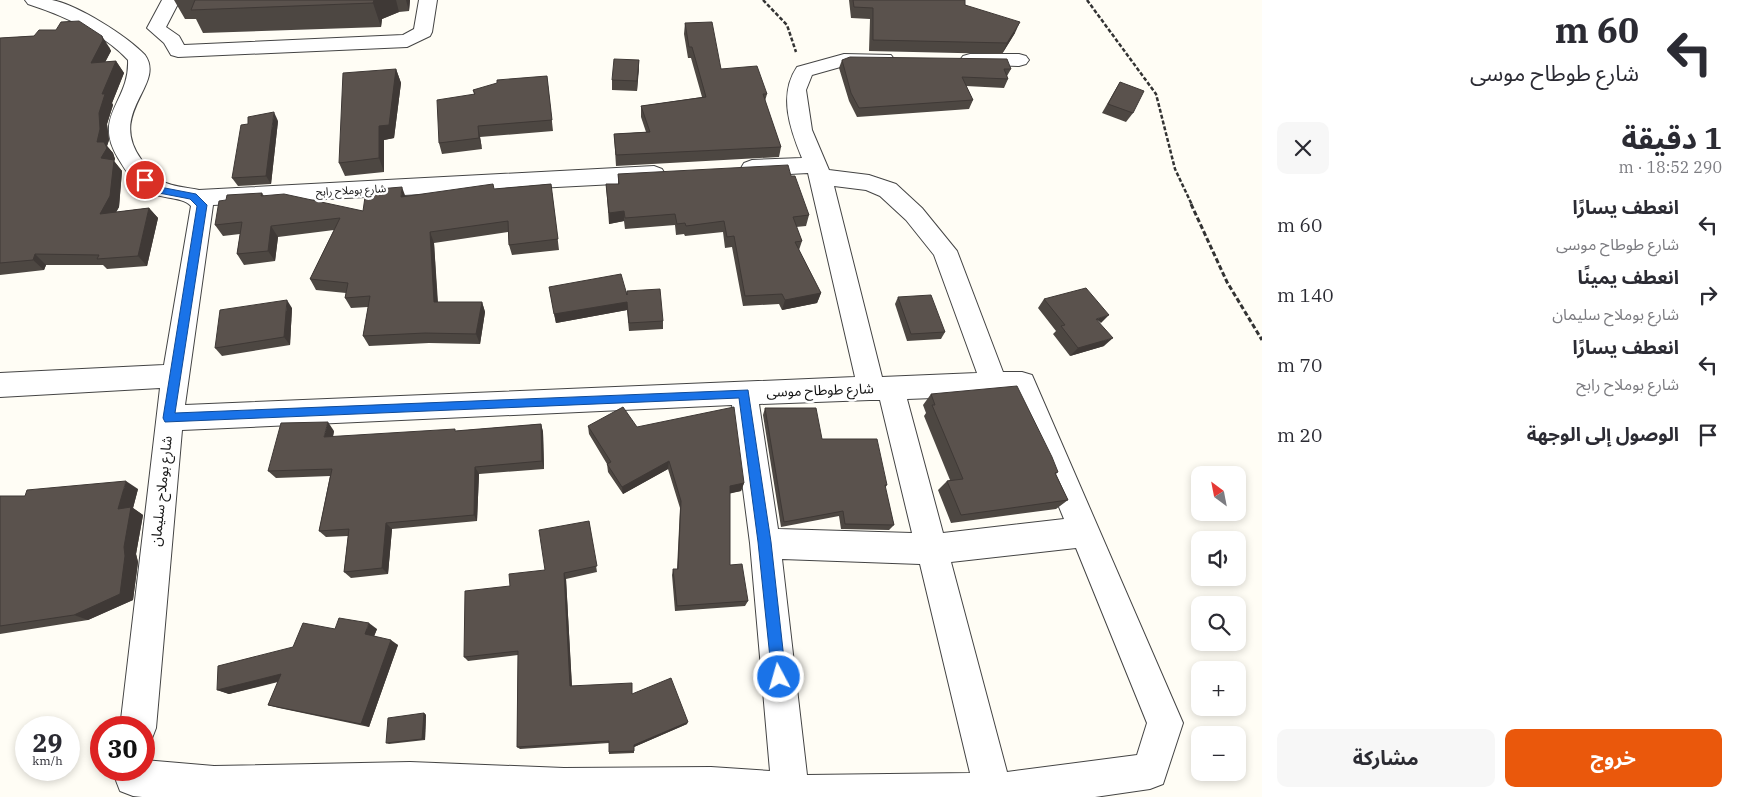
<!DOCTYPE html>
<html lang="ar">
<meta charset="utf-8">
<style>
body{margin:0;font-family:"IBM Plex Serif","Noto Sans Arabic",serif;background:#f7f7f7;color:#2b2b33;direction:rtl;height:100vh;display:flex;flex-direction:column;font-size:19px;white-space:nowrap}
*{box-sizing:border-box;margin:0}
p{font-size:16px;color:#7c7c81}
.icon{flex:none;width:28px;height:28px;fill:none;stroke:currentColor;stroke-width:2;stroke-linecap:round;stroke-linejoin:round}
.map{position:relative;flex:1;overflow:hidden;direction:ltr}
.sheet{display:flex;flex-direction:column;background:#fff;width:475px}
.sheet>*{flex:none}
.top-card{background:#fff;color:#2b2b33;overflow:hidden}
.needle{width:32px;rotate:328deg}
.controls{position:absolute;left:1191px;top:466px;display:grid;gap:10px}
.controls a{display:grid;place-items:center;width:55px;height:55px;border-radius:10px;background:#fff;box-shadow:0 2px 8px #0003;font-size:25px}
.speed{position:absolute;left:15px;top:716px;display:flex;gap:10px;font-size:25px;font-weight:700;text-align:center}
.speed>*{display:grid;place-content:center;width:65px;height:65px;border-radius:50%;background:#fff;box-shadow:0 2px 8px #0003;line-height:1}
.speed small{font-size:12px;font-weight:400}
.speed .limit{border:8px solid #d22;background:#fff;color:#111}
.pin{position:absolute;display:grid;place-items:center;width:42px;height:42px;color:#fff;margin:-21px;border:2px solid #fff;border-radius:50%;box-shadow:0 1px 5px #0007}
.me{position:absolute;width:55px;margin:-28px;rotate:354deg;stroke-linejoin:round;filter:drop-shadow(0 0 4px #0008)}
.turn{display:flex;align-items:center;gap:18px;height:105px;padding:0 15px;font-size:22px}
.turn .icon{width:65px;height:65px;stroke-width:2.5}
.turn b{display:block;font-size:35px;line-height:42px}
.round{display:grid;place-items:center;flex:none;width:52px;height:52px;border-radius:10px;background:#f7f7f7}
.summary{display:flex;align-items:center;justify-content:space-between;height:85px;padding:0 15px}
h1{font-size:30px;font-weight:700;line-height:38px}
.button{display:flex;gap:10px;margin-top:auto;padding:10px 15px}
.button a{flex:1;height:58px;border-radius:10px;background:#ea580c;color:#fff;font-size:20px;font-weight:700;line-height:58px;text-align:center}
.button a+a{background:#f7f7f7;color:#2b2b33}
ul{padding:0;list-style:none}
li{display:flex;align-items:center;gap:15px;height:70px;padding:0 15px}
li div{flex:1}
li b{display:block;font-size:19px}
li em{font-style:normal}
main{display:flex;flex:1;min-height:0}
.map>svg:first-child{display:block}
.lines{fill:none;stroke-linecap:round;stroke-linejoin:round}
.minor-casing{stroke:#444;stroke-width:2}
.path-far1{stroke:#333;stroke-width:2.5;stroke-dasharray:4 2;stroke-linecap:butt}
.path{stroke:#333;stroke-width:3;stroke-dasharray:5 2.5;stroke-linecap:butt}
.minor{fill:#fff;fill-rule:evenodd}
.wall{fill:#4d4742}
.shaded-wall{fill:#3f3936}
.building{fill:#5a524d;stroke:#3f3936}
.route{fill:#1a73e8;stroke:#114b97}
.labels{text-anchor:middle;dominant-baseline:central;stroke-width:5;stroke-linejoin:round;paint-order:stroke}
.far-street-label{font-size:11px;fill:#111;stroke:#fff}
.street-label{font-size:14px;fill:#111;stroke:#fff}
</style>
<main>
<section class="sheet">
<div class="top-card">
<div class="turn"><svg class="icon" aria-label="left" viewBox="0 0 24 24"><path d="M17 20v-9H6M10 6l-5 5 5 5"/></svg><div><b>60 m</b>شارع طوطاح موسى</div></div>
</div>
<div class="summary"><div><h1>1 دقيقة</h1><p>290 m · 18:52</p></div><a class="round"><svg class="icon" aria-label="close" viewBox="0 0 24 24"><path d="M6 6l12 12M18 6L6 18"/></svg></a></div>
<ul>
<li><svg class="icon" aria-label="left" viewBox="0 0 24 24"><path d="M17 20v-9H6M10 6l-5 5 5 5"/></svg><div><b>انعطف يسارًا</b><p>شارع طوطاح موسى</p></div><em>60 m</em></li>
<li><svg class="icon" aria-label="right" viewBox="0 0 24 24"><path d="M7 20v-9h11M14 6l5 5-5 5"/></svg><div><b>انعطف يمينًا</b><p>شارع بوملاح سليمان</p></div><em>140 m</em></li>
<li><svg class="icon" aria-label="left" viewBox="0 0 24 24"><path d="M17 20v-9H6M10 6l-5 5 5 5"/></svg><div><b>انعطف يسارًا</b><p>شارع بوملاح رابح</p></div><em>70 m</em></li>
<li><svg class="icon" aria-label="arrive" viewBox="0 0 24 24"><path d="M6 21V4h12l-3 4 3 4H6"/></svg><div><b>الوصول إلى الوجهة</b></div><em>20 m</em></li>
</ul>
<div class="button"><a>خروج</a><a>مشاركة</a></div>
</section>
<div class="map">
<svg width="1262" height="797" viewBox="0 0 1262 797">
<rect width="100%" height="100%" fill="#fffdf5"/>
<g class="lines">
<!-- minor casing -->
<g class="minor-casing">
<g id="minor">
<path d="M25 0C34 0 44 0 52 0 78 5 127 36 145 55 166 85 107 112 141 159 146 167 153 176 162 181 172 187 187 187 199 190L654 166 662 169 665 174 662 179 654 182 213 205 185 405 855 377 808 173 752 176 744 173 741 168 744 163 752 160 802 158C790 129 778 95 797 67L844 54 891 55 894 59 891 63 844 66 812 75 806 90 812 130 829 170 869 175 896 184 922 208 957 251 1003 372H1022L1032 375 1183 723 1163 784 1150 789 1095 797H142L133 796 120 791 115 778 118 770H144V760L214 766 410 762 564 768 711 767 770 771 750 543 732 405 182 430 156 728 151 741 144 743V728H120L160 388 0 397V373L164 365 191 206C181 195 155 200 141 188 131 180 124 168 118 158 92 115 130 102 128 60 103 33 62 15 28 4ZM834 186 866 190 880 196 906 220 934 255 977 373 882 377ZM1013 395 1064 519 943 533 907 399ZM870 400H880L912 533 778 529 759 404ZM1076 548 1147 723 1137 755 1007 772 951 562ZM782 559 920 564 970 773 807 775Z"/>
<path d="M162 0H180L166 27 179 36 184 45 403 35 414 29 419 0H437L432 32 430 36 407 47 178 57 171 55 164 43 147 28Z"/>
<path d="M970 54H1019L1026 56 1029 60 1026 64 1019 66 963 64 960 60 963 56Z"/>
</g>
</g>
<!-- path-far1 -->
<g class="path-far1">
<path d="M763 0 787 25 796 52"/>
<path d="M1087 0 1156 94 1175 169 1192 205"/>
</g>
<!-- path -->
<path class="path" d="M1191 204 1227 282 1262 340"/>
<!-- minor -->
<use href="#minor" class="minor"/>
</g>
<!-- wall -->
<g class="wall">
<path d="M174 0H410L409 11 399 12 382 19 381 27 203 33 196 19H185Z"/>
<path d="M849 0H965V5L1015 33 1002 54 869 51 870 19 851 18Z"/>
<path d="M685 23 721 69 767 94 765 101 781 147 779 157 616 166 614 134 646 132 641 117V106L702 97 691 58H688L684 34Z"/>
<path d="M34 36 109 47 111 51 105 62 116 61 124 73 112 103 113 105 107 124 109 140 107 146 113 153 115 159 114 161 122 171 119 207 116 212 149 208 158 218 147 266 107 269 103 265H46L44 270 0 275V38Z"/>
<path d="M639 60 637 91 612 90V80Z"/>
<path d="M842 60 1011 69 1007 76 1008 79 1004 88 966 86 973 100 969 109 857 117 849 101 839 68Z"/>
<path d="M396 69 401 83 394 138 384 140V172L345 176 339 163Z"/>
<path d="M547 76 553 131 480 137 482 149 442 154 439 143 474 94 473 90Z"/>
<path d="M1120 82 1133 113 1126 122 1102 113 1114 92Z"/>
<path d="M278 121 271 184 238 186 232 178Z"/>
<path d="M618 174 791 176 809 215 806 226 796 227 802 241 799 250 821 293 817 303 782 310 779 304 743 306 732 247 725 248 723 232 685 236 684 234 676 235 675 225 625 229 624 221 609 224 606 184H618Z"/>
<path d="M551 184 559 250 512 255 509 245 508 232 434 243 438 302H482L485 312 480 344 429 343 369 346 363 336 368 307 351 308 345 298 346 293 316 290 310 279 334 230 278 237 275 261 244 265 237 254 240 234 223 236 215 225 226 200 262 193 264 196 363 211 405 196 494 189Z"/>
<path d="M549 287 627 294 663 321V329L629 331 627 310 556 323Z"/>
<path d="M898 297 945 332 941 339 907 341 895 304Z"/>
<path d="M1044 299 1100 323 1104 346 1070 356 1053 334 1056 331 1038 308Z"/>
<path d="M292 308 290 345 222 356 215 348Z"/>
<path d="M931 394 1058 472 1056 474 1068 500 1056 509 951 523 938 490 947 481 950 480 924 416 926 413 923 405Z"/>
<path d="M765 408 822 439 887 485 885 488 894 525 889 530 841 529 839 516 781 527 763 415Z"/>
<path d="M541 424 543 432 544 469 479 474 477 521 392 529 388 574 351 578 344 572 348 536 326 537 319 531 330 476 276 478 268 471 334 431 333 437 456 431Z"/>
<path d="M588 426 637 427 744 483 741 491 730 493V565L748 601 745 606 675 611 672 575 673 569H677L680 508 668 469 623 494 608 472 607 464 589 434Z"/>
<path d="M138 489 133 508 143 515 136 554 138 562 133 600 88 620 0 634V496H25Z"/>
<path d="M589 521 597 572 566 579 572 686 632 694 687 724 634 747V753L609 754V743L520 749 517 747 518 655 468 661 464 657 510 586 545 570Z"/>
<path d="M335 629H377L374 636 398 645 369 727 279 708 268 705 278 682 229 694 217 690 293 647Z"/>
<path d="M424 713 426 715 425 740 389 744 386 743Z"/>
</g>
<!-- shaded-wall -->
<g class="shaded-wall">
<path d="M374 0H396L399 12 382 19 381 27 373 3Z"/>
<path d="M406 0H410L409 11Z"/>
<path d="M1020 22 1015 33 1002 54 1007 43Z"/>
<path d="M102 36 109 47 111 51 99 74 91 63Z"/>
<path d="M639 60V69L637 91V81Z"/>
<path d="M116 61 124 73 112 103 113 105 107 124 109 140 107 146 113 153 115 159 114 161 122 171 119 207 109 225 100 214 101 158 97 142 99 113 102 94Z"/>
<path d="M396 69 401 83 394 138 384 140V172L379 158V126Z"/>
<path d="M274 112 278 121 271 184 266 176Z"/>
<path d="M478 126 480 137 482 149 479 138Z"/>
<path d="M402 187 406 198 401 197Z"/>
<path d="M149 208 158 218 147 266 138 256Z"/>
<path d="M624 211V221L609 224V213Z"/>
<path d="M271 226 278 237 275 261 268 251Z"/>
<path d="M430 232 434 243 438 312 434 302Z"/>
<path d="M35 254 46 265 44 270 33 260Z"/>
<path d="M821 293 817 303 782 310 785 300Z"/>
<path d="M287 300 292 308 290 345 284 337Z"/>
<path d="M482 302 485 312 480 344 476 334Z"/>
<path d="M627 302V310L556 323 554 314Z"/>
<path d="M1109 315 1101 323 1096 319Z"/>
<path d="M1113 338 1104 346 1070 356 1078 348Z"/>
<path d="M328 422 334 431 331 445 324 437Z"/>
<path d="M541 424 543 432 544 469 542 461Z"/>
<path d="M669 461 668 469 623 494 622 487Z"/>
<path d="M475 467 479 474 477 521 474 515Z"/>
<path d="M126 481 138 489 133 508 143 515 136 554 138 562 133 600 88 620 74 615 118 509Z"/>
<path d="M744 483 741 491 728 494 730 486Z"/>
<path d="M386 523 392 529 388 574 382 568Z"/>
<path d="M564 573 566 579 572 689 570 686Z"/>
<path d="M369 623 377 629 373 639 365 634Z"/>
<path d="M391 640 398 645 369 727 361 724Z"/>
<path d="M281 674 291 678 229 694 217 690Z"/>
<path d="M424 713 426 715 425 740 422 739Z"/>
<path d="M688 722 687 724 634 747V745Z"/>
</g>
<!-- building -->
<g class="building">
<path d="M195 0H374L373 3 191 10Z"/>
<path d="M853 0H965V5L1020 22 1007 43 873 40V8L854 7Z"/>
<path d="M79 21 102 36 103 40 91 63 116 61 102 94H105L99 113 100 129 97 142H104L107 148 101 158 114 160 110 196 100 214 149 208 138 256 97 259 99 255 35 254 33 260 0 263V38L34 36 39 30H56L61 22Z"/>
<path d="M712 22 721 69 757 66 767 94H763L781 147 616 155 614 134 650 132 641 106 706 97 692 47H689L685 23Z"/>
<path d="M850 57 1007 59 1011 69H1004L1008 79 962 77 973 100 859 108 851 93 842 60Z"/>
<path d="M614 59 639 60 637 81 612 80Z"/>
<path d="M396 69 389 125 379 126V158L339 163 343 73Z"/>
<path d="M547 76 552 120 478 126 479 138 439 143 437 100 475 94 473 90 497 83V80Z"/>
<path d="M1120 82 1144 91 1133 113 1108 104Z"/>
<path d="M274 112 266 176 232 178 241 125 248 124V117Z"/>
<path d="M788 165 791 176H795L809 215 793 217 802 241 795 242 821 293 785 300 782 294 745 296 734 236 727 237 724 221 686 226 685 223 677 224 675 214 625 218 624 211 609 213 606 184H619L618 174Z"/>
<path d="M493 184 494 189 551 184 558 239 509 245 508 221 430 232 434 302H482L476 334 425 333 363 336 370 296 345 298 348 283 310 279 340 218 271 226 268 251 237 254 242 222 215 225 219 201 226 200 227 195 262 193 261 196 284 194 363 211 366 190 402 187 401 197Z"/>
<path d="M621 274 627 295V291L660 289 663 321 629 323 627 302 554 314 549 287Z"/>
<path d="M1086 288 1109 315 1096 319 1113 338 1078 348 1061 326 1065 325 1044 299Z"/>
<path d="M931 295 945 332 911 334 898 297Z"/>
<path d="M287 300 284 337 215 348 220 310Z"/>
<path d="M1017 386 1052 457 1058 472 1055 473 1068 500 961 515 947 481 963 479 932 405H935L931 394Z"/>
<path d="M623 407 637 427 734 407 744 483 730 486V565L742 564 748 601 677 606 673 569H678L681 501 669 461 622 487 607 464 611 462 588 426Z"/>
<path d="M765 408H816L822 439H877L887 485H885L894 525 845 524 843 511 784 522Z"/>
<path d="M328 422 324 437 455 429V431L541 424 542 461 475 467 474 515 386 523 382 568 344 572 349 529 319 531 332 469 268 471 281 423Z"/>
<path d="M126 481 118 509 131 507 124 547 125 556 120 594 74 615 0 626V496H25L27 490Z"/>
<path d="M589 521 597 566 564 573 570 686 632 683V694L671 678 688 722 634 745V751L609 752V741L517 747 518 651 464 657 465 591 510 586 509 574 545 570 539 530Z"/>
<path d="M339 618 369 623 365 634 391 640 361 724 268 705 281 674 217 690 218 666 293 647 303 623 335 629Z"/>
<path d="M424 713 422 739 386 743 388 718Z"/>
</g>
<!-- route -->
<path class="route" d="M145 176 165 188 196 194 207 205 175 413 748 390 771 542 786 677 784 682 779 684 774 682 772 677 758 542 739 398 165 422 163 418 197 206 190 199 159 193 142 182 141 180Z"/>
<g class="labels">
<!-- far-street labels -->
<g class="far-street-label">
<text transform="translate(351 190) rotate(-3)">شارع بوملاح رابح</text>
</g>
<!-- street labels -->
<g class="street-label">
<text transform="translate(820 390) rotate(-2)">شارع طوطاح موسى</text>
<text transform="translate(161 491) rotate(-84)">شارع بوملاح سليمان</text>
</g>
</g>
</svg>
<div class="controls">
<a><svg class="needle" viewBox="-14 -14 28 28"><path d="M0-13l5 13h-10z" fill="#e53935"/><path d="M0 13l5-13h-10z" fill="#7c7c81"/></svg></a>
<a><svg class="icon" aria-label="sound" viewBox="0 0 24 24"><path d="M4 9h4l5-4v14l-5-4H4zM17 9q2 3 0 6"/></svg></a>
<a><svg class="icon" aria-label="search" viewBox="0 0 24 24"><circle cx="10" cy="10" r="6"/><path d="M15 15l6 6"/></svg></a>
<a>+</a>
<a>−</a>
</div>
<div class="speed"><div>29<small>km/h</small></div><div class="limit">30</div></div>
<div class="pin" style="left:145px;top:180px;background:#d93025"><svg class="icon" aria-label="arrive" viewBox="0 0 24 24"><path d="M6 21V4h12l-3 4 3 4H6"/></svg></div>
<svg class="me" style="left:779px;top:677px" viewBox="-20 -20 40 40"><circle r="17" fill="#1a73e8" stroke="#fff" stroke-width="3"/><path d="M0-11L8 9 0 5-8 9z" fill="#fff"/></svg>
</div>
</main>
